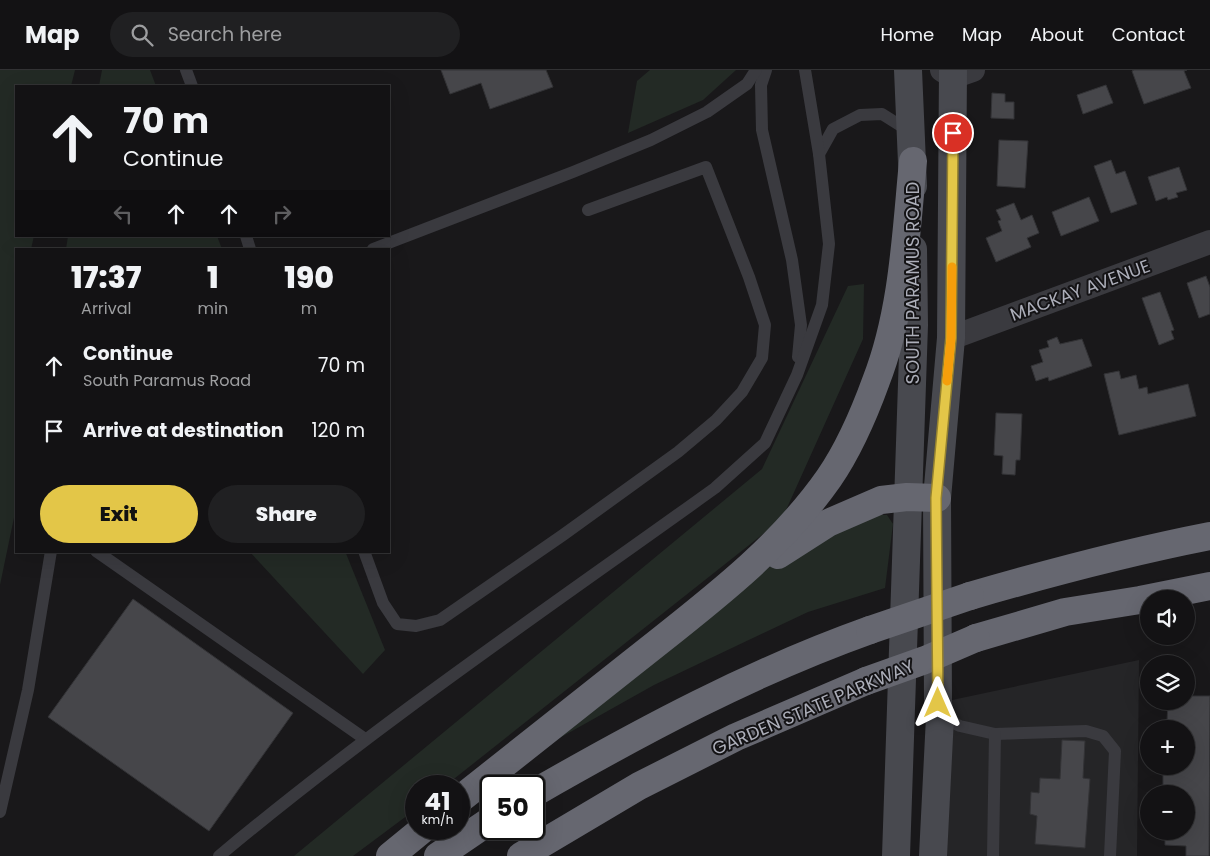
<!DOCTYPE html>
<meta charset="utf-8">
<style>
body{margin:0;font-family:Poppins,sans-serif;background:#202022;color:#f1f3f6;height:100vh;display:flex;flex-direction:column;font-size:19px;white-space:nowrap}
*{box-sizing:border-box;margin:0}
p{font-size:16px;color:#9d9ea0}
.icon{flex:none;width:28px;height:28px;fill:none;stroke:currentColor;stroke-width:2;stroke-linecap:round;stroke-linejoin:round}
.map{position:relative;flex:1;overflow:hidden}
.panel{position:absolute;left:15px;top:178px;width:375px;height:305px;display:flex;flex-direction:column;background:#131214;border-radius:0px;box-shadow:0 5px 20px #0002,0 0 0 1px #323234}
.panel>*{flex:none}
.top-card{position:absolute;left:15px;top:15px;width:375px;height:152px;border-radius:0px;box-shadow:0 5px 20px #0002,0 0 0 1px #323234;background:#131214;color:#f1f3f6;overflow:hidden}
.controls{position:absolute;left:1140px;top:520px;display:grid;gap:10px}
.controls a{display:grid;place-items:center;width:55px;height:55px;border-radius:50%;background:#131214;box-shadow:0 5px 20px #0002,0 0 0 1px #323234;font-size:25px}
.speed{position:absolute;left:405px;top:705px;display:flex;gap:10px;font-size:25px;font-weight:700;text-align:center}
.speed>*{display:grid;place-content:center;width:65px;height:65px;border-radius:50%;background:#131214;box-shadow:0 5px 20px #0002,0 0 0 1px #323234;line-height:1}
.speed small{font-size:12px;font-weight:400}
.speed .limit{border:2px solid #111;border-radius:8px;background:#fff;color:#111}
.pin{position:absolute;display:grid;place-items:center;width:42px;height:42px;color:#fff;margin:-21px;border:2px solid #fff;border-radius:50%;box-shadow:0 1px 5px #0007}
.me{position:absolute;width:55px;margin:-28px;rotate:0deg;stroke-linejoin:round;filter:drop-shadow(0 0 4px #0008)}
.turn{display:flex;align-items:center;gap:18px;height:105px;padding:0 25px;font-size:22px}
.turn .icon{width:65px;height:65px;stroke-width:2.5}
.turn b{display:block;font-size:35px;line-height:42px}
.lanes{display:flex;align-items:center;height:48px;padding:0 25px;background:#0003;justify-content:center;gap:25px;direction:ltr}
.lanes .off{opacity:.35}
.eta{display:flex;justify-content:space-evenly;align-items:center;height:85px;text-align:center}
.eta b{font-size:30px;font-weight:800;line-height:35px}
.cta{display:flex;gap:10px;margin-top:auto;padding:10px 25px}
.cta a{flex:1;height:58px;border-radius:30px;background:#e3c648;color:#111;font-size:20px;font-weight:800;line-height:58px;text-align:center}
.cta a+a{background:#202022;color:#f1f3f6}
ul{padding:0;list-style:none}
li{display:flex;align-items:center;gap:15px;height:65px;padding:0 25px}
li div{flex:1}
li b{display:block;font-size:19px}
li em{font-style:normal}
header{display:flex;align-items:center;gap:30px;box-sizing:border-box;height:70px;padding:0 25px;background:#131214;border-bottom:1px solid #323234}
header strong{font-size:24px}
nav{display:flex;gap:28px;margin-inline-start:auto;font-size:18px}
.search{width:350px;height:45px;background:#202022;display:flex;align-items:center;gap:12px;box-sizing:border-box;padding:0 18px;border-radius:28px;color:#9d9ea0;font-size:19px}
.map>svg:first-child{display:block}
.built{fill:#252527}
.green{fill:#232a25}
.building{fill:#46464a;stroke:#333336}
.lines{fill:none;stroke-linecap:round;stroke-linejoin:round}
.service{stroke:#3a3a3f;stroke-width:12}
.minor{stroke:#3a3a3f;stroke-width:24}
.secondary{stroke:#48494f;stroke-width:28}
.motorway{stroke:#666770;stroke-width:28}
.motorway-bridge{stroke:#666770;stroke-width:28}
.route-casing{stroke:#94812f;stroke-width:12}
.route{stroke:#e3c648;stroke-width:9}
.slow{stroke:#f59e0b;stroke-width:9}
.labels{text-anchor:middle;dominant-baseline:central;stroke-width:4;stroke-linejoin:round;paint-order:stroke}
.street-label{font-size:18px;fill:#acaeb9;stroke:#141315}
</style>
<header>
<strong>Map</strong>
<div class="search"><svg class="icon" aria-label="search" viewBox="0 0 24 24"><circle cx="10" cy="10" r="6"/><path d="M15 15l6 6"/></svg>Search here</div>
<nav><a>Home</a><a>Map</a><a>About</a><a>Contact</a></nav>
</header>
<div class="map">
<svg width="1210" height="786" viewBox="0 0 1210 786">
<rect width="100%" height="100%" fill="#19181a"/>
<!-- built -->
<path class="built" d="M1139 590 1137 786H933L938 633Z"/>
<!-- green -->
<g class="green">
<path d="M0 0H75L71 16H16V166H34L31 179H16V438L0 515Z"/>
<path d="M102 0H150L156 16H99Z"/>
<path d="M650 0H736L703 30 628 63 637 11Z"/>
<path d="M68 166H217L222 179H66Z"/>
<path d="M864 214 863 269 782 449 445 716H416V739L353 786H294L762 399 848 216Z"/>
<path d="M871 445H887L893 454 885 518 808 542 654 615 540 679 742 513 832 461Z"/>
<path d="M249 481H345L385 580 363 604Z"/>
</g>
<!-- building -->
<g class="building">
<path d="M441 0H546L553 17 490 39 481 13 450 24Z"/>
<path d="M1134 0H1187L1184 1 1191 18 1144 34 1132 1Z"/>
<path d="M1106 15 1113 33 1083 44 1077 25Z"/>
<path d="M992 23 1005 24V32H1014V49L991 48Z"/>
<path d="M999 70 1028 71 1025 118 997 116Z"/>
<path d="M1111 90 1116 104 1125 101 1137 134 1111 143 1094 96Z"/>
<path d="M1179 97 1187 120 1176 123 1178 127 1168 130 1167 127 1156 131 1148 107Z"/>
<path d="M1089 127 1099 151 1061 166 1052 142Z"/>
<path d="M1014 133 1021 150 1032 145 1039 163 1027 168 1031 177 996 192 986 168 1002 161 998 151 1001 150 996 140Z"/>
<path d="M1206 206 1210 217V244L1199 248 1187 213Z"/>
<path d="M1160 222 1174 260 1171 261 1174 269 1159 275 1142 228Z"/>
<path d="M1057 267 1060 274 1082 269 1092 296 1049 311 1048 307 1036 311 1031 296 1043 292 1039 280 1049 277 1047 271Z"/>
<path d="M1119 301 1121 309 1136 305 1139 319 1147 317 1148 324 1188 314 1196 346 1119 365 1104 304Z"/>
<path d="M996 343 1022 344 1020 390H1016L1015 405 1002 404 1003 386 994 385Z"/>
<path d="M133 529 293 643 209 761 48 647Z"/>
<path d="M1186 626H1210L1209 786H1186V776L1165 775V766L1161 767 1162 761H1186V724H1167V719H1163V704H1165V696H1186V659H1170V651H1167L1168 634 1179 635V631H1186Z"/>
<path d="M1062 670 1085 671 1083 708 1090 709 1085 778 1035 774 1037 746 1030 744 1031 722 1039 723 1040 708 1060 709Z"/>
</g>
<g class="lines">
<!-- service -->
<g class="service">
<path d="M186 0 192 16"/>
<path d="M766 0 761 15 762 60 792 190 801 255 798 287"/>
<path d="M819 84 833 59 860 45 882 44 909 61"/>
<path d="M246 166 250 179"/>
<path d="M373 179 573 102 651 70 707 42 747 14 756 0"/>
<path d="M96 481 365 669"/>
<path d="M364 481 383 533 397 554 416 556 440 550 563 465 678 382 716 350 742 322 762 288 765 255 749 207 706 97 588 140"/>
<path d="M940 647 960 656 995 664 1086 661 1103 666 1115 681 1110 786"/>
<path d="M0 742 28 620 51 481"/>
<path d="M219 786C377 654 548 538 715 418L765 373 797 305 822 235 829 174 819 84 805 0"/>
<path d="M993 786 995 664"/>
</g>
<!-- minor -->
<g class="minor">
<path d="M942 0 953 7 973 0"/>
<path d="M951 268 1210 172"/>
</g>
<!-- secondary -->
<g class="secondary">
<path d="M908 0 913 116"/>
<path d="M896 786 914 255 913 179"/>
<path d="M933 786 940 647 938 633 937 428 951 268 953 0"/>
</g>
<!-- motorway -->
<g class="motorway">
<path d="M778 485 828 453 881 430 907 427 937 428"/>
<path d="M970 526C1049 503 1128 482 1210 466"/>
<path d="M976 568 1065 542 1140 530 1210 516"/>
<path d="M534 723C642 661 752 602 870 560"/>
<path d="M459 730C518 683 578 636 637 589 706 534 778 481 829 408 849 379 864 344 876 311 903 242 906 164 913 91"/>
<path d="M390 786 423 759"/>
<path d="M438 786 491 750"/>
<path d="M521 786 639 716 736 667 866 611"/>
</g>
<!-- motorway-bridge -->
<g class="motorway-bridge">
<path d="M870 560 970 526"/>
<path d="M866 611 925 590 976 568"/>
</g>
</g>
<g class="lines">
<!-- route casing -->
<g class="route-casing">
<path id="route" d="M938 633 936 428 951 268 953 63"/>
</g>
<!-- route -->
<use href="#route" class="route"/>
<!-- slow -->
<path class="slow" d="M947 311 951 268 952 197"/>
</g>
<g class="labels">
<!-- street labels -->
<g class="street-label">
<text transform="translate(912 213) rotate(-90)">SOUTH PARAMUS ROAD</text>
<text transform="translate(1080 220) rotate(-20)">MACKAY AVENUE</text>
<text transform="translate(813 637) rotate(-23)">GARDEN STATE PARKWAY</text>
</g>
</g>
</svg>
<div class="controls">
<a><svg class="icon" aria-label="sound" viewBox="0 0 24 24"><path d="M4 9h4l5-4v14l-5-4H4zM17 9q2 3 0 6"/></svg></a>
<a><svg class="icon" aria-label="layers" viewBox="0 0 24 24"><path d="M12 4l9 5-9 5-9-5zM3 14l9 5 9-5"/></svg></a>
<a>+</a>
<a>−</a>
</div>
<div class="speed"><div>41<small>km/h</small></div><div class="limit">50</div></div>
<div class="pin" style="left:953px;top:63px;background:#d93025"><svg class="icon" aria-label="arrive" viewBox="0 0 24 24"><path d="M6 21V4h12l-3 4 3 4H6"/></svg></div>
<svg class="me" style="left:938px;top:633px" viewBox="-20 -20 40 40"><path d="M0-17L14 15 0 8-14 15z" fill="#e3c648" stroke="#fff" stroke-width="4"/></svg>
<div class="top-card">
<div class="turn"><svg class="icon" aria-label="ahead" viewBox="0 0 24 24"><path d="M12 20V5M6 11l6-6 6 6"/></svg><div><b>70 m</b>Continue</div></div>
<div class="lanes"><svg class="icon off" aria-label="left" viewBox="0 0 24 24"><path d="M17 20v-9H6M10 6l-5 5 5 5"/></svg><svg class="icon" aria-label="ahead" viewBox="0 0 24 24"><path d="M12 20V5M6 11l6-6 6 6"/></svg><svg class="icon" aria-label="ahead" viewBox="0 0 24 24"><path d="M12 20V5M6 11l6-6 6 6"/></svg><svg class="icon off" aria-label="right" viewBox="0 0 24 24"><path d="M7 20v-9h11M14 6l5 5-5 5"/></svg></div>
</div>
<section class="panel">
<div class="eta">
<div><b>17:37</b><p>Arrival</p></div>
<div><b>1</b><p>min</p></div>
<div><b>190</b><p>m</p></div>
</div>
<ul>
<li><svg class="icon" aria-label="ahead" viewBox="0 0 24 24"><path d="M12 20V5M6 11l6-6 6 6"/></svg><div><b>Continue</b><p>South Paramus Road</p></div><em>70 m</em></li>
<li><svg class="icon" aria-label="arrive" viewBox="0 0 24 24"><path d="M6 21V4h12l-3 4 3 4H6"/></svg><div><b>Arrive at destination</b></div><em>120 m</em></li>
</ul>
<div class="cta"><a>Exit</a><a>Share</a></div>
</section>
</div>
